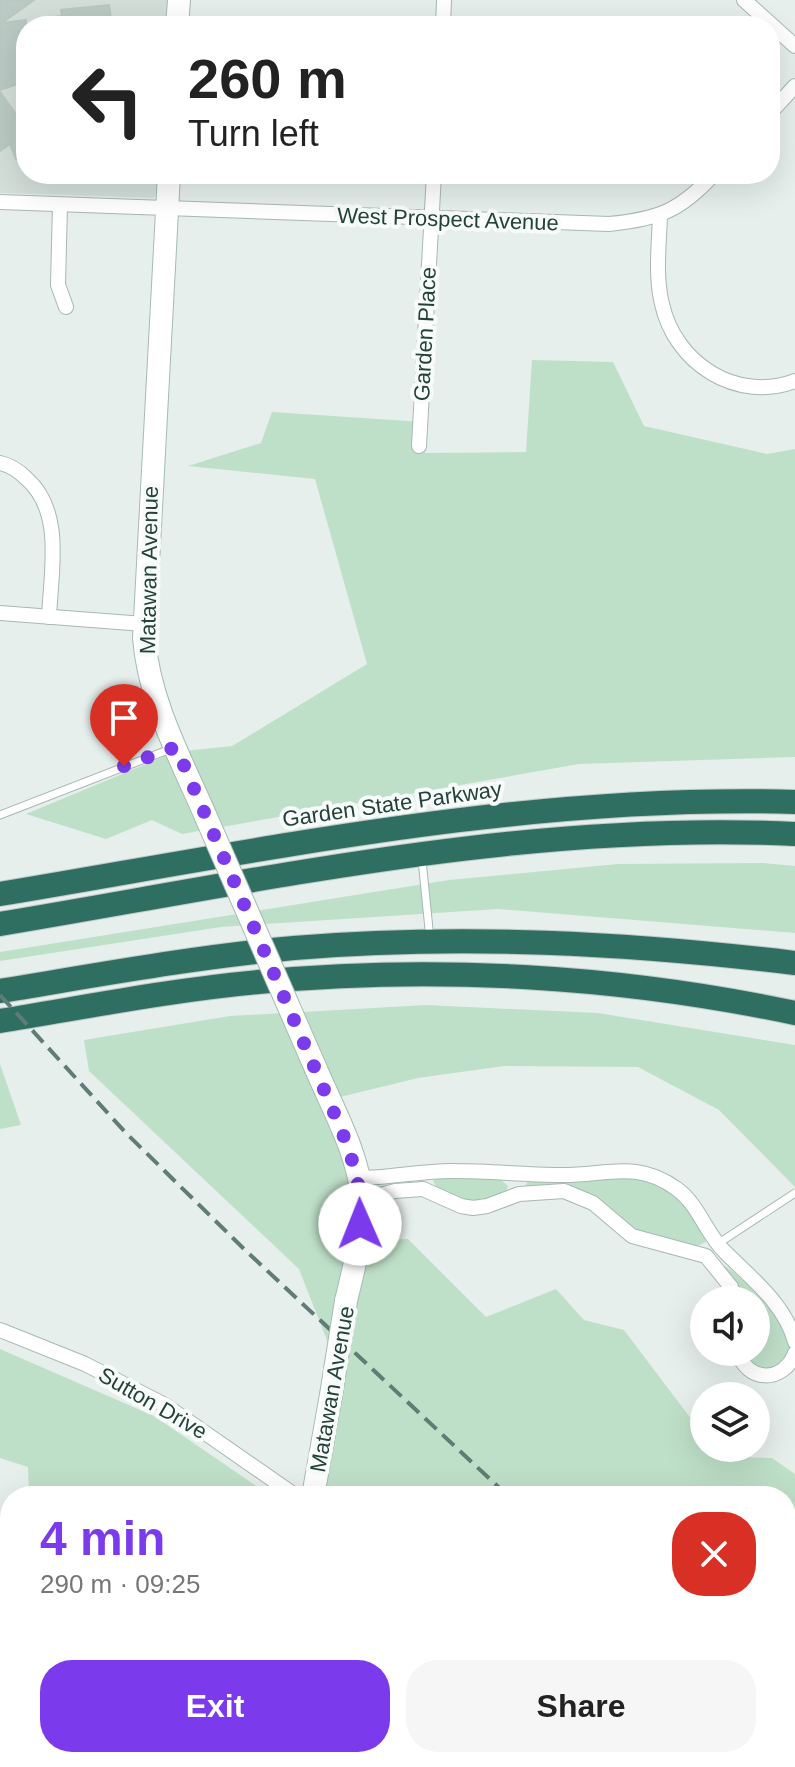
<!DOCTYPE html>
<meta charset="utf-8">
<style>
body{margin:0;font-family:Arial,sans-serif;background:#f6f6f6;color:#222;height:100vh;display:flex;flex-direction:column;font-size:30px;white-space:nowrap}
*{box-sizing:border-box;margin:0}
p{font-size:26px;color:#767676}
.icon{flex:none;width:44px;height:44px;fill:none;stroke:currentColor;stroke-width:2;stroke-linecap:round;stroke-linejoin:round}
.map{position:relative;flex:1;overflow:hidden}
.sheet{position:absolute;left:0px;top:1486px;width:796px;height:282px;display:flex;flex-direction:column;background:#fff;border-radius:32px 32px 0 0;box-shadow:0 8px 32px #0002}
.sheet>*{flex:none}
.banner{position:absolute;left:16px;top:16px;width:764px;height:168px;border-radius:32px;box-shadow:0 8px 32px #0002;background:#fff;color:#222;overflow:hidden}
.tools{position:absolute;left:690px;top:1286px;display:grid;gap:16px}
.tools a{display:grid;place-items:center;width:80px;height:80px;border-radius:50%;background:#fff;box-shadow:0 8px 32px #0002;font-size:40px}
.pin{position:absolute;display:grid;place-items:center;width:68px;height:68px;color:#fff;margin:-82px -34px;border-radius:50% 50% 50% 0;rotate:-45deg;box-shadow:0 0 8px #0007}
.pin .icon{rotate:45deg}
.me{position:absolute;width:88px;margin:-44px;rotate:359deg;stroke-linejoin:round;filter:drop-shadow(0 0 6px #0008)}
.turn{display:flex;align-items:center;gap:28px;height:168px;padding:0 40px;font-size:36px}
.turn .icon{width:104px;height:104px;stroke-width:2.5}
.turn b{display:block;font-size:56px;line-height:68px}
.round{display:grid;place-items:center;flex:none;width:84px;height:84px;border-radius:32px;background:#f6f6f6}
.overview{display:flex;align-items:center;justify-content:space-between;height:136px;padding:0 40px}
h1{font-size:48px;font-weight:800;line-height:60px;color:#7c3aed}
.primary-button{display:flex;gap:16px;margin-top:auto;padding:16px 40px}
.primary-button a{flex:1;height:92px;border-radius:32px;background:#7c3aed;color:#fff;font-size:32px;font-weight:800;line-height:92px;text-align:center}
.primary-button a+a{background:#f6f6f6;color:#222}
.map>svg:first-child{display:block}
.built{fill:#d4dfda}
.green{fill:#bfe0c8}
.building{fill:#bbcac4;stroke:#b8c9c2;stroke-width:2}
.lines{fill:none;stroke-linecap:round;stroke-linejoin:round}
.lane-casing{stroke:#a8b8b2;stroke-width:9}
.street-casing{stroke:#a8b8b2;stroke-width:16}
.secondary-casing{stroke:#a4bbb3;stroke-width:24}
.highway-casing{stroke:#c2cac8;stroke-width:26}
.lane{stroke:#fff;stroke-width:7}
.street{stroke:#fff;stroke-width:14}
.secondary{stroke:#fff;stroke-width:22}
.highway{stroke:#2f6f62;stroke-width:24}
.rail{stroke:#5f7d75;stroke-width:4;stroke-dasharray:16 8;stroke-linecap:butt}
.secondary-bridge-casing{stroke:#a4bbb3;stroke-width:24;stroke-linecap:butt}
.secondary-bridge{stroke:#fff;stroke-width:22}
.route{stroke:#7c3aed;stroke-width:14;stroke-dasharray:0 25.2}
.labels{text-anchor:middle;dominant-baseline:central;stroke-width:8;stroke-linejoin:round;paint-order:stroke}
.street-label{font-size:22px;fill:#24423a;stroke:#f7fbf9}
</style>
<div class="map">
<svg width="795" height="1767" viewBox="0 0 795 1767">
<rect width="100%" height="100%" fill="#e6efeb"/>
<!-- built -->
<path class="built" d="M0 0H169L167 26H26V174H159L158 193 153 198 0 193Z"/>
<!-- green -->
<g class="green">
<path d="M532 360 613 362 644 426 767 454 795 449V757L579 764 182 834 152 820 106 839 26 814 175 752 232 746 367 664 315 479 188 466 261 443 272 412 423 422 425 453 526 452Z"/>
<path d="M763 863 795 866V933L498 909 221 927 0 961V952L449 880 618 864Z"/>
<path d="M426 1005 598 1013 795 1045V1187L719 1110 638 1067 504 1066 418 1078 340 1097C358 1146 377 1186 370 1240L408 1239 486 1317 556 1289 584 1320 624 1330 704 1436V1448H713L720 1457 772 1458 795 1474V1767H741L731 1758H786V1496H318L332 1353 299 1269 89 1071 84 1040 230 1016Z"/>
<path d="M0 1064 21 1125 0 1129Z"/>
<path d="M620 1175C632 1178 646 1179 657 1184 678 1194 701 1220 706 1242L697 1246 642 1235 614 1214 605 1203 581 1191 525 1186 529 1180Z"/>
<path d="M439 1176 500 1179 508 1186 505 1194 468 1204 437 1188 433 1181Z"/>
<path d="M723 1265C743 1275 789 1323 790 1347 790 1356 783 1363 778 1369L754 1370 744 1352H756V1300H742Z"/>
<path d="M0 1349 154 1416 271 1496H29L28 1467 0 1458Z"/>
<path d="M0 1723 10 1730V1758H57L77 1767H0Z"/>
</g>
<!-- building -->
<g class="building">
<path d="M0 0H34L2 23 26 20V81L0 90Z"/>
<path d="M109 5 112 26H39V19L62 16 61 10Z"/>
<path d="M0 92 23 124 26 123V155L16 159 10 144 0 151Z"/>
</g>
<g class="lines">
<!-- lane casing -->
<g class="lane-casing">
<g id="lane">
<path d="M0 815 173 748"/>
<path d="M422 860 430 939"/>
<path d="M719 1243 795 1193"/>
</g>
</g>
<!-- street casing -->
<g class="street-casing">
<g id="street">
<path d="M744 0 795 46"/>
<path d="M443 26 444 0"/>
<path d="M770 113 795 86"/>
<path d="M0 202 609 224C659 219 680 211 714 174"/>
<path d="M60 205 58 285 66 307"/>
<path d="M660 216C659 245 655 276 662 304 675 363 736 403 795 381"/>
<path d="M419 446 434 174"/>
<path d="M0 463C11 465 19 471 27 479 64 512 51 571 49 617"/>
<path d="M0 613 144 624"/>
<path d="M359 1178C392 1178 424 1170 456 1171 491 1171 525 1175 560 1175 605 1176 636 1159 677 1189 699 1205 706 1234 725 1252 752 1279 785 1304 795 1342"/>
<path d="M362 1200 395 1191 423 1189 461 1206 473 1208 487 1206 519 1194 564 1191 593 1203 632 1236 706 1256 731 1287 735 1300"/>
<path d="M0 1330 85 1364 165 1405 296 1496"/>
<path d="M738 1352C747 1383 784 1383 795 1353"/>
<path d="M611 1758 633 1766 676 1764"/>
</g>
</g>
<!-- secondary casing -->
<g class="secondary-casing">
<g id="secondary">
<path d="M177 26 179 0"/>
<path d="M169 174 144 638C149 702 181 759 206 817"/>
<path d="M316 1069C333 1109 358 1153 362 1197 364 1231 354 1267 346 1301"/>
<path d="M313 1496 331 1395"/>
<path d="M0 1708 10 1715"/>
<path d="M76 1758 97 1767"/>
<path d="M293 1767V1758"/>
</g>
</g>
<!-- highway casing -->
<g class="highway-casing">
<g id="highway">
<path d="M0 894C264 850 526 794 795 802"/>
<path d="M0 924C263 880 527 821 795 834"/>
<path d="M0 991C98 975 195 957 294 948 462 934 628 943 795 963"/>
<path d="M0 1021C86 1007 171 990 258 982 436 965 620 976 795 1013"/>
</g>
</g>
<!-- lane -->
<use href="#lane" class="lane"/>
<!-- street -->
<use href="#street" class="street"/>
<!-- secondary -->
<use href="#secondary" class="secondary"/>
<!-- highway -->
<use href="#highway" class="highway"/>
<!-- rail -->
<g class="rail">
<path d="M0 995 125 1132 244 1249 508 1496"/>
<path d="M779 1758 788 1767"/>
</g>
<!-- secondary-bridge casing -->
<g class="secondary-bridge-casing">
<g id="secondary-bridge">
<path d="M206 817 316 1069"/>
<path d="M331 1395 346 1301"/>
</g>
</g>
<!-- secondary-bridge -->
<use href="#secondary-bridge" class="secondary-bridge"/>
</g>
<g class="lines">
<!-- route -->
<path class="route" d="M124 766 176 747 341 1129C353 1161 363 1189 360 1224"/>
</g>
<g class="labels">
<!-- street labels -->
<g class="street-label">
<text transform="translate(448 219) rotate(2)">West Prospect Avenue</text>
<text transform="translate(425 334) rotate(-87)">Garden Place</text>
<text transform="translate(149 570) rotate(-89)">Matawan Avenue</text>
<text transform="translate(392 804) rotate(-8)">Garden State Parkway</text>
<text transform="translate(332 1389) rotate(-80)">Matawan Avenue</text>
<text transform="translate(153 1403) rotate(30)">Sutton Drive</text>
</g>
</g>
</svg>
<div class="tools">
<a><svg class="icon" aria-label="sound" viewBox="0 0 24 24"><path d="M4 9h4l5-4v14l-5-4H4zM17 9q2 3 0 6"/></svg></a>
<a><svg class="icon" aria-label="layers" viewBox="0 0 24 24"><path d="M12 4l9 5-9 5-9-5zM3 14l9 5 9-5"/></svg></a>
</div>
<div class="pin" style="left:124px;top:766px;background:#d93025"><svg class="icon" aria-label="arrive" viewBox="0 0 24 24"><path d="M6 21V4h12l-3 4 3 4H6"/></svg></div>
<svg class="me" style="left:360px;top:1224px" viewBox="-20 -20 40 40"><circle r="19" fill="#fff"/><path d="M0-13L10 11 0 6-10 11z" fill="#7c3aed"/></svg>
<div class="banner">
<div class="turn"><svg class="icon" aria-label="left" viewBox="0 0 24 24"><path d="M17 20v-9H6M10 6l-5 5 5 5"/></svg><div><b>260 m</b>Turn left</div></div>
</div>
<section class="sheet">
<div class="overview"><div><h1>4 min</h1><p>290 m · 09:25</p></div><a class="round" style="background:#d93025;color:#fff"><svg class="icon" aria-label="close" viewBox="0 0 24 24"><path d="M6 6l12 12M18 6L6 18"/></svg></a></div>
<div class="primary-button"><a>Exit</a><a>Share</a></div>
</section>
</div>
